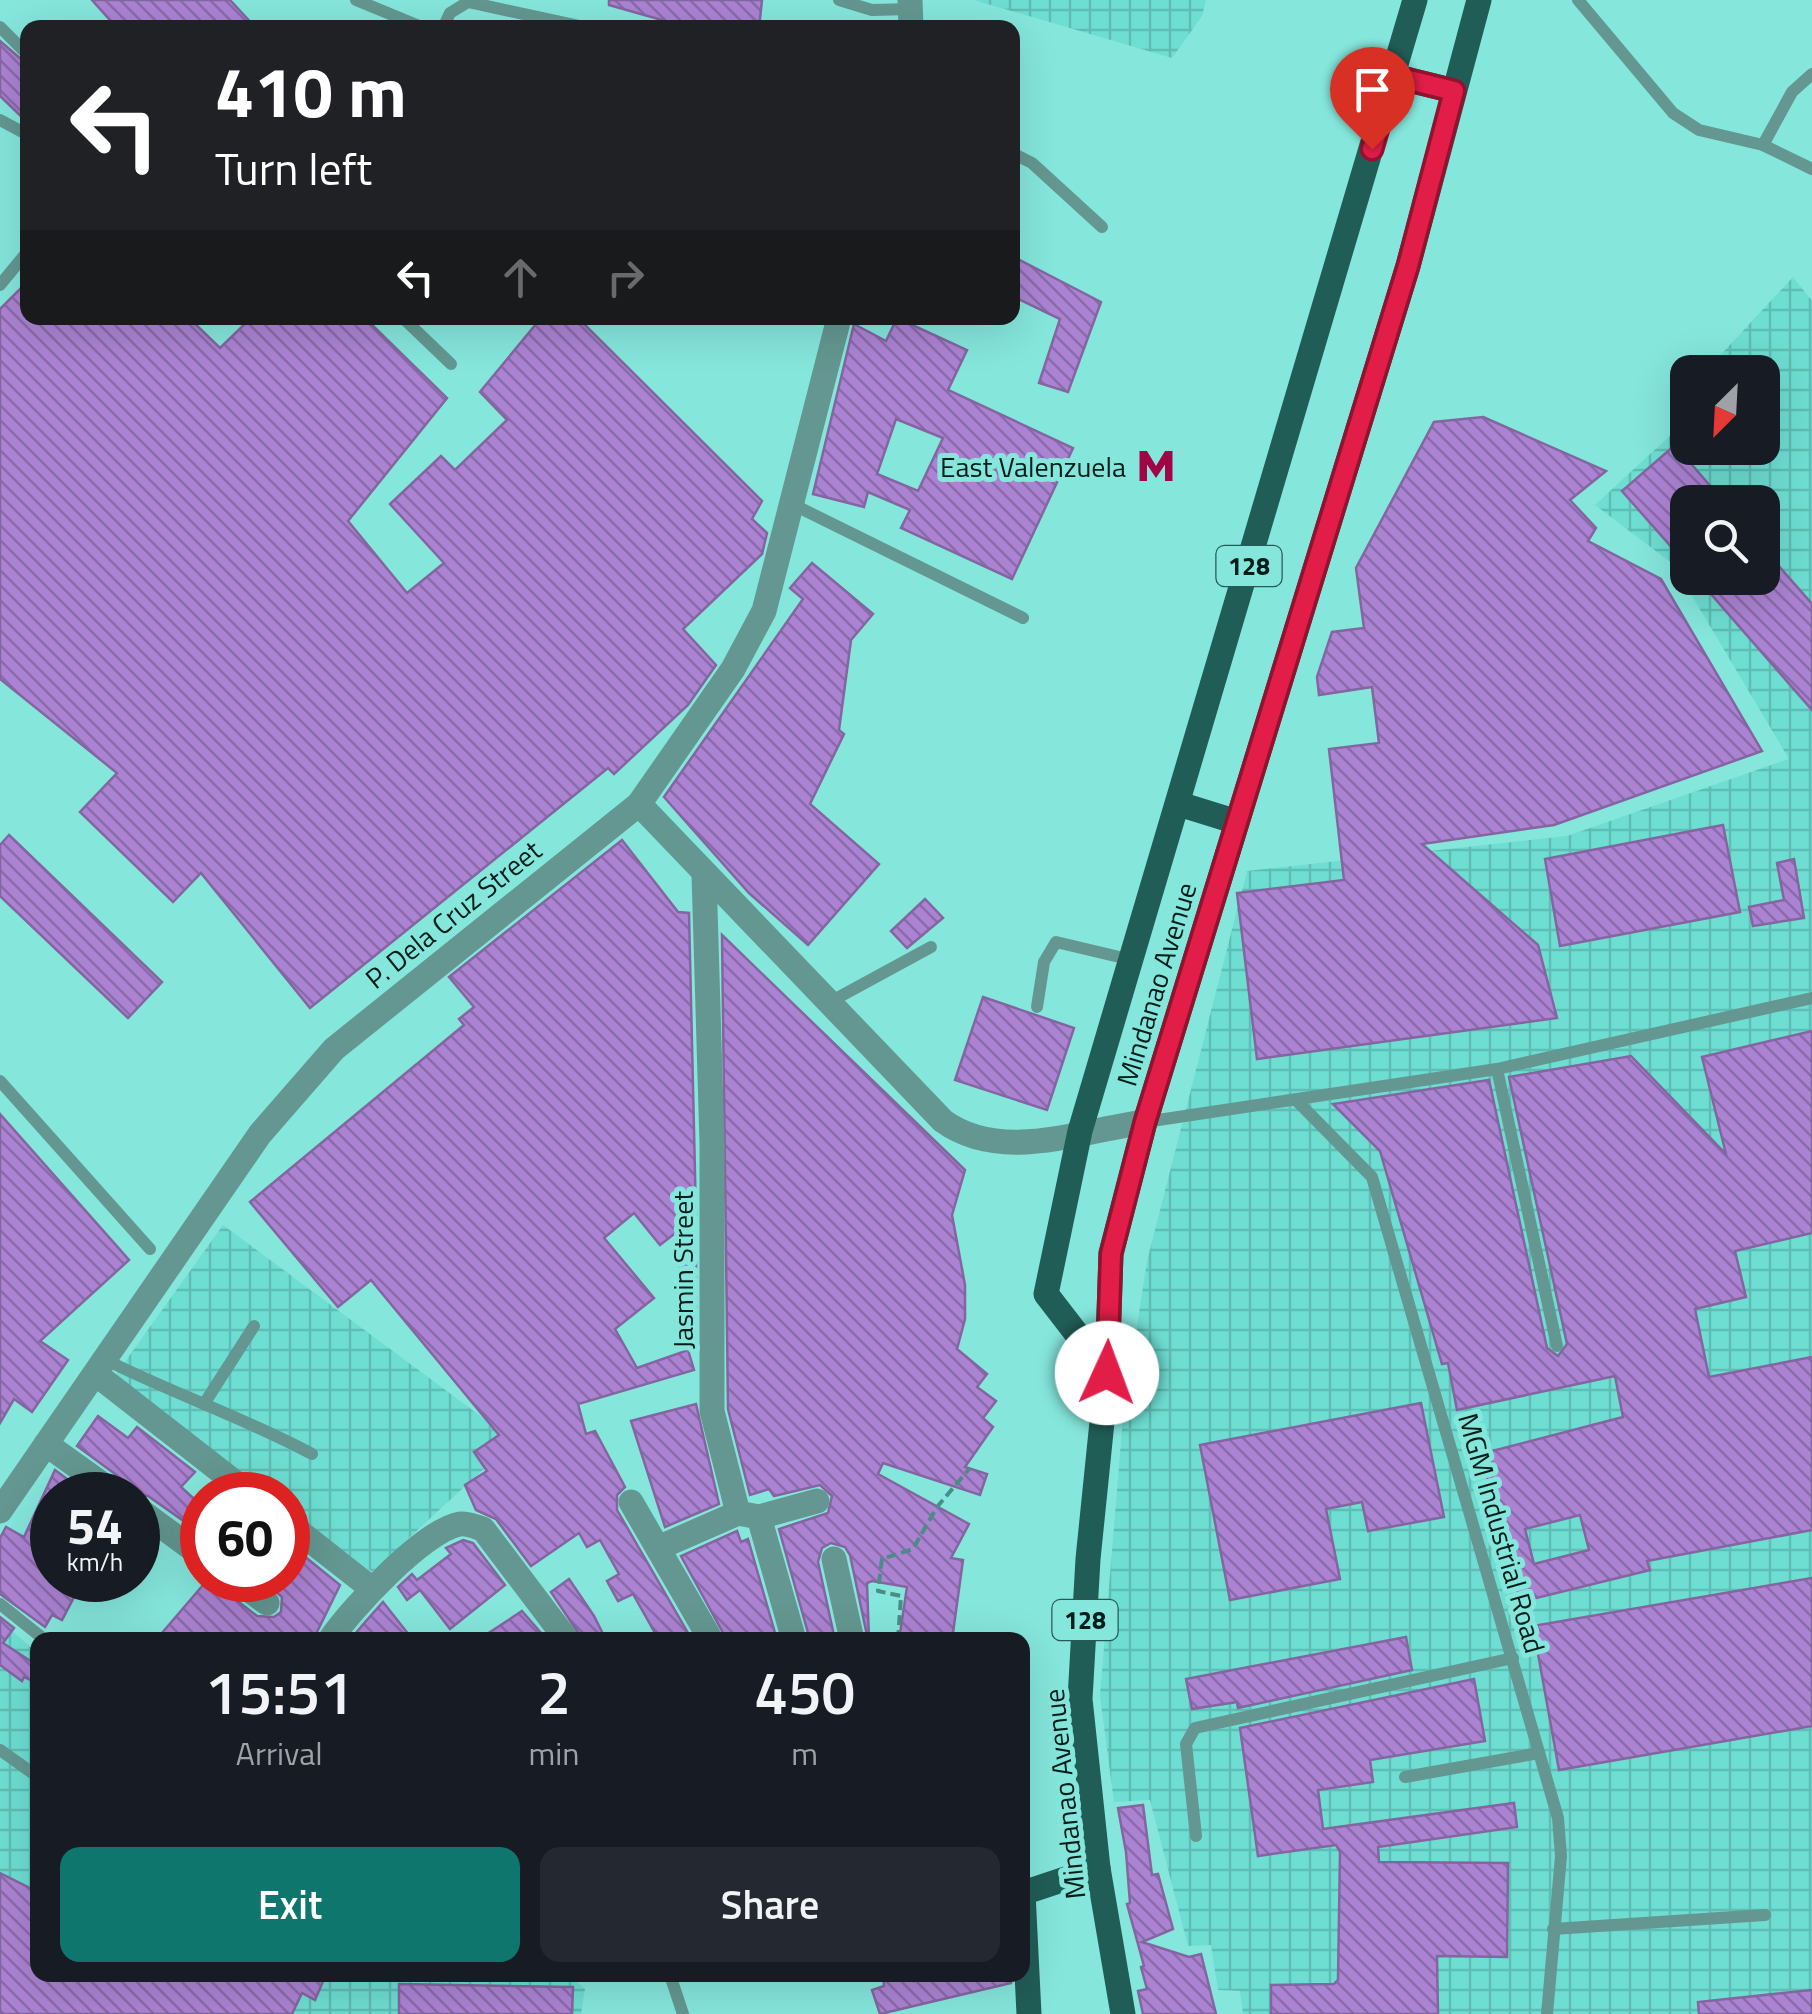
<!DOCTYPE html>
<style>
body{margin:0;font-family:"Titillium Web",sans-serif;background:#242831;color:#f1f3f6;height:100vh;display:flex;flex-direction:column;font-size:38px;white-space:nowrap}
*{box-sizing:border-box;margin:0}
p{font-size:32px;color:#9ea1a6}
.icon{flex:none;width:55px;height:55px;fill:none;stroke:currentColor;stroke-width:2;stroke-linecap:round;stroke-linejoin:round}
.map{position:relative;flex:1;overflow:hidden}
.details{position:absolute;left:30px;top:1632px;width:1000px;height:350px;display:flex;flex-direction:column;background:#171b24;border-radius:20px;box-shadow:0 10px 40px #0002}
.details>*{flex:none}
.hud{position:absolute;left:20px;top:20px;width:1000px;height:305px;border-radius:20px;box-shadow:0 10px 40px #0002;background:#202124;color:#fff;overflow:hidden}
.needle{width:65px;rotate:204deg}
.controls{position:absolute;left:1670px;top:355px;display:grid;gap:20px}
.controls a{display:grid;place-items:center;width:110px;height:110px;border-radius:20px;background:#171b24;box-shadow:0 10px 40px #0002;font-size:50px}
.speed{position:absolute;left:30px;top:1472px;display:flex;gap:20px;font-size:50px;font-weight:700;text-align:center}
.speed>*{display:grid;place-content:center;width:130px;height:130px;border-radius:50%;background:#171b24;box-shadow:0 10px 40px #0002;line-height:1}
.speed small{font-size:25px;font-weight:400}
.speed .limit{border:15px solid #d22;background:#fff;color:#111}
.pin{position:absolute;display:grid;place-items:center;width:85px;height:85px;color:#fff;margin:-102px -42px;border-radius:50% 50% 50% 0;rotate:-45deg;box-shadow:0 0 10px #0007}
.pin .icon{rotate:45deg}
.me{position:absolute;width:110px;margin:-55px;rotate:2deg;stroke-linejoin:round;filter:drop-shadow(0 0 8px #0008)}
.turn{display:flex;align-items:center;gap:35px;height:210px;padding:0 30px;font-size:45px}
.turn .icon{width:130px;height:130px;stroke-width:2.5}
.turn b{display:block;font-size:70px;line-height:85px}
.lanes{display:flex;align-items:center;height:95px;padding:0 30px;background:#0003;justify-content:center;gap:50px;direction:ltr}
.lanes .off{opacity:.35}
.eta{display:flex;justify-content:space-evenly;align-items:center;height:170px;text-align:center}
.eta b{font-size:60px;font-weight:600;line-height:70px}
.cta{display:flex;gap:20px;margin-top:auto;padding:20px 30px}
.cta a{flex:1;height:115px;border-radius:20px;background:#0f766e;color:#fff;font-size:40px;font-weight:600;line-height:115px;text-align:center}
.cta a+a{background:#242831;color:#f1f3f6}
.map>svg:first-child{display:block}
.industrial{fill:url(#industrial-grid);fill-rule:evenodd}
.building{fill:url(#building-back-hatch);stroke:#8366a0;stroke-width:2.5;fill-rule:evenodd}
.lines{fill:none;stroke-linecap:round;stroke-linejoin:round}
.path{stroke:#4a8d86;stroke-width:4;stroke-dasharray:10 5;stroke-linecap:butt}
.lane{stroke:#649791;stroke-width:12}
.street{stroke:#649791;stroke-width:25}
.primary{stroke:#215d57;stroke-width:25}
.route-casing{stroke:#92132f;stroke-width:25}
.route{stroke:#e11d48;stroke-width:18}
.labels{text-anchor:middle;dominant-baseline:central;stroke-width:10;stroke-linejoin:round;paint-order:stroke}
.shield{fill:#85e6dc;stroke:#285954;stroke-width:2.5}
.shield-label{font-size:25px;font-weight:bold;fill:#001d1a}
.poi-label{font-size:28px;fill:#001d1a;stroke:#85e6dc;text-anchor:end}
.street-label{font-size:28px;fill:#001d1a;stroke:#85e6dc}
</style>
<div class="map">
<svg width="1812" height="2014" viewBox="0 0 1812 2014">
<defs>
<pattern id="industrial-grid" width="8" height="8" patternUnits="userSpaceOnUse" patternTransform="scale(2.5)"><rect width="8" height="8" fill="#6eddd2"/><path d="M0 4h8M4 0v8" fill="none" stroke="#5ebdb4"/></pattern>
<pattern id="building-back-hatch" width="6" height="6" patternUnits="userSpaceOnUse" patternTransform="scale(2.5)"><rect width="6" height="6" fill="#ac83d3"/><path d="M-1 5l2 2M0 0l6 6M5-1l2 2" fill="none" stroke="#8a6baa"/></pattern>
</defs>
<rect width="100%" height="100%" fill="#85e6dc"/>
<!-- industrial -->
<g class="industrial">
<path d="M974 0H1206L1202 16 1172 58Z"/>
<path d="M1793 277 1812 301V2014H1243L1240 1991 1218 1990 1211 1945 1188 1946 1150 1800 1114 1802 1100 1696 1123 1418 1147 1261 1247 871 1567 836 1789 759 1673 564 1595 505 1687 420 1688 448H1762V372H1721L1714 362ZM1688 502H1762V578H1688Z"/>
<path d="M223 1225 514 1441 372 1572 288 1509V1495H268L112 1380Z"/>
<path d="M0 1620 37 1653 38 1975H569L585 1989 581 2014H0Z"/>
</g>
<!-- building -->
<g class="building">
<path d="M92 0H230L256 28H117Z"/>
<path d="M609 0H762L759 28H690L609 5Z"/>
<path d="M0 41 28 65V123L0 96Z"/>
<path d="M1012 256 1101 302 1068 392 1039 383 1060 319 1012 296Z"/>
<path d="M28 281V318H189L220 348 251 318H365L447 398 348 521 407 593 444 563 390 504 441 456 455 470 507 420 480 392 541 318H578L762 501 752 519 767 533 762 554 683 629 716 665 688 705 614 774 608 768 310 1008 201 873 173 902 80 812 117 773 0 679V309Z"/>
<path d="M897 318 967 350 948 390 1073 448 1012 579 901 528 910 510 868 492 864 507 813 494 854 324 886 341ZM896 419 943 438 918 491 877 474Z"/>
<path d="M1483 417 1606 471 1570 500 1596 528 1588 541 1661 579 1762 751 1554 825 1422 844 1538 945 1557 1018 1257 1059 1237 893 1344 880 1329 749 1379 743 1372 687 1319 695 1317 677 1332 632 1364 628 1356 568 1434 422Z"/>
<path d="M1675 445 1724 502H1688V566L1622 491Z"/>
<path d="M1762 547 1812 604V710L1697 578H1762Z"/>
<path d="M812 563 873 614 851 640 839 730 844 734 810 804 879 864 808 945 749 893 664 797 803 599 790 588Z"/>
<path d="M1723 825 1740 912 1560 946 1545 859Z"/>
<path d="M9 835 162 982 128 1018 0 896V845Z"/>
<path d="M622 840 678 912 689 913 696 1217 660 1245 634 1213 604 1238 654 1298 615 1329 637 1368 688 1350 694 1370 578 1404 586 1434 595 1431 625 1487 617 1495V1510L692 1640H659L633 1594 618 1601 607 1581 619 1574 600 1540 587 1547 579 1533 531 1566 496 1519 476 1510 465 1485 487 1471 474 1452 499 1435 371 1280 338 1307 250 1202 464 1025 459 1019 474 1007 449 977Z"/>
<path d="M1794 859 1804 918 1753 926 1749 907 1784 900 1777 863Z"/>
<path d="M925 899 943 918 907 948 891 931Z"/>
<path d="M722 935 965 1170 952 1215 965 1285V1319L957 1349 987 1374 977 1387 996 1401 983 1418 993 1427 965 1467 987 1474 980 1495 883 1463 878 1474 969 1524 951 1558 963 1560 952 1640H899L907 1587 872 1581 867 1583 869 1640H868L850 1555 845 1547 831 1543 822 1548 818 1562 835 1640H810L779 1529 828 1513 832 1496 820 1485 774 1496 769 1489 750 1495 728 1409Z"/>
<path d="M983 997 1074 1028 1047 1110 955 1080Z"/>
<path d="M1812 1031V1233L1735 1251 1746 1297 1695 1309 1709 1377 1812 1357V1530L1647 1561 1650 1570 1520 1602 1481 1454 1623 1417 1615 1376 1457 1410 1448 1363 1442 1364 1380 1151 1333 1104 1489 1080 1547 1348 1558 1356 1567 1344 1509 1077 1631 1056 1726 1154 1702 1057ZM1580 1515 1589 1550 1534 1564 1525 1529Z"/>
<path d="M0 1114 129 1260 40 1341 68 1360 32 1412 14 1399 0 1423Z"/>
<path d="M696 1262V1312L683 1313 679 1263Z"/>
<path d="M1421 1403 1444 1517 1368 1531 1362 1502 1326 1509 1340 1579 1230 1600 1200 1445Z"/>
<path d="M696 1404 719 1504 665 1527 631 1421Z"/>
<path d="M98 1416 128 1438 137 1427 195 1472 181 1487 202 1506V1534L148 1496 133 1494 126 1482 77 1446Z"/>
<path d="M55 1470 71 1482 65 1495H52V1580H83L62 1620 52 1615 45 1627 0 1594V1538L6 1527 24 1537Z"/>
<path d="M737 1531 741 1542 748 1539 777 1640H727L681 1556Z"/>
<path d="M463 1540 473 1543 505 1585 450 1629 420 1590 407 1600 398 1587 412 1574 417 1580 451 1554 446 1548Z"/>
<path d="M288 1543 340 1585 313 1640H156L203 1585 206 1588 213 1580H220L226 1592 257 1616 274 1617 281 1612 282 1597 263 1580H288Z"/>
<path d="M1812 1578V1726L1559 1770 1533 1626Z"/>
<path d="M569 1579 594 1616 606 1640H583L551 1592Z"/>
<path d="M383 1602 413 1640H350L366 1621Z"/>
<path d="M522 1611 547 1640H478Z"/>
<path d="M0 1617 14 1628 3 1643 38 1666V1683L24 1677 22 1681 0 1665Z"/>
<path d="M1406 1637 1412 1670 1238 1708 1237 1702 1192 1709 1186 1679Z"/>
<path d="M1474 1679 1485 1741 1370 1760 1373 1782 1318 1790 1323 1829 1514 1803 1517 1827 1378 1847 1379 1862 1508 1863 1507 1957 1437 1956 1438 2014H1271V1985L1334 1984 1338 1980 1340 1852 1336 1845 1258 1856 1240 1728Z"/>
<path d="M1143 1805 1152 1875 1158 1874 1173 1929 1142 1942 1189 1957 1201 1954 1216 2014H1143L1138 1991 1147 1989 1141 1967 1144 1966 1127 1904 1130 1903 1126 1852 1118 1808Z"/>
<path d="M0 1873 38 1892V1975H315L324 1979 315 2000 302 1993 292 2014H0Z"/>
<path d="M883 1975H914V1981L933 1975H1011V1983L880 2014 872 1990 884 1986Z"/>
<path d="M399 1984 573 1987 572 2014H399Z"/>
<path d="M1812 1990V2014H1699L1698 2002Z"/>
</g>
<g class="lines">
<!-- path -->
<path class="path" d="M898 1640 901 1596 878 1591 882 1559 913 1549 937 1507 970 1468"/>
<!-- lane -->
<g class="lane">
<path d="M356 0 424 28"/>
<path d="M839 0 872 10 911 9"/>
<path d="M1578 0 1673 113 1699 130 1763 145 1812 169"/>
<path d="M0 27 28 55"/>
<path d="M443 28 450 13 468 2 589 28"/>
<path d="M0 120 28 135"/>
<path d="M1763 145 1792 92 1812 74"/>
<path d="M1012 153 1032 163 1102 227"/>
<path d="M0 285 28 251"/>
<path d="M403 318 451 364"/>
<path d="M792 504 1023 618"/>
<path d="M828 1003 931 947"/>
<path d="M1037 1007 1044 962 1056 942 1132 960"/>
<path d="M1497 1069 1557 1346"/>
<path d="M0 1081 150 1249"/>
<path d="M1296 1100 1372 1177 1558 1818 1561 1856 1547 2014"/>
<path d="M1145 1122 1497 1069 1812 998"/>
<path d="M106 1360C174 1394 245 1418 312 1454"/>
<path d="M204 1404 254 1326"/>
<path d="M0 1604 45 1640"/>
<path d="M0 1750 38 1777"/>
<path d="M1405 1777 1539 1753"/>
<path d="M1196 1836 1186 1744 1195 1728 1513 1658"/>
<path d="M1553 1929 1765 1915"/>
<path d="M670 1975 683 2014"/>
</g>
<!-- street -->
<g class="street">
<path d="M910 0 911 28"/>
<path d="M639 804 943 1121C1001 1163 1079 1131 1145 1122"/>
<path d="M704 874 712 1143V1411L738 1513"/>
<path d="M97 1375 251 1495"/>
<path d="M46 1444 117 1495"/>
<path d="M631 1502 711 1640"/>
<path d="M138 1509 202 1556"/>
<path d="M0 1511 260 1134 334 1049 639 804 733 669 764 611 839 318"/>
<path d="M738 1513 759 1517 794 1640"/>
<path d="M759 1517 817 1501"/>
<path d="M288 1523 371 1588"/>
<path d="M658 1548 738 1513"/>
<path d="M834 1559 852 1640"/>
<path d="M236 1580 267 1603"/>
<path d="M330 1640C350 1610 424 1530 460 1524 467 1523 476 1527 483 1529L567 1640"/>
</g>
<!-- primary -->
<g class="primary">
<path d="M1393 76 1454 91"/>
<path d="M1179 804 1237 822"/>
<path d="M1107 1373 1046 1294 1080 1131 1415 0"/>
<path d="M1029 2014 1023 1893 1098 1868"/>
<path d="M1123 2014 1098 1868 1080 1699 1088 1559 1107 1373 1111 1253 1145 1122 1408 266 1479 0"/>
</g>
</g>
<g class="lines">
<!-- route casing -->
<g class="route-casing">
<path id="route" d="M1107 1373 1111 1254 1145 1122 1408 266 1454 91 1393 76 1372 149"/>
</g>
<!-- route -->
<use href="#route" class="route"/>
</g>
<!-- icons -->
<defs>
<g id="metro-bare" transform="scale(3)"><path d="M-5.5 5V-5H-3L0 0L3-5H5.5V5H3V-.5L0 4L-3-.5V5Z" fill="#a10545" stroke="#85e6dc" stroke-width="2.5" paint-order="stroke"/></g>
</defs>
<g fill-rule="evenodd">
<use href="#metro-bare" x="1156" y="466"/>
</g>
<g class="labels">
<!-- shield labels -->
<g class="shield">
<rect x="1216.5" y="546" width="65" height="40" rx="8"/>
<rect x="1052.5" y="1600" width="65" height="40" rx="8"/>
</g>
<g class="shield-label">
<text x="1249" y="566">128</text>
<text x="1085" y="1620">128</text>
</g>
<!-- poi labels -->
<g class="poi-label">
<text x="1126" y="466">East Valenzuela</text>
</g>
<!-- street labels -->
<g class="street-label">
<text transform="translate(453 914) rotate(-39)">P. Dela Cruz Street</text>
<text transform="translate(1156 984) rotate(-73)">Mindanao Avenue</text>
<text transform="translate(682 1270) rotate(-90)">Jasmin Street</text>
<text transform="translate(1502 1533) rotate(74)">MGM Industrial Road</text>
<text transform="translate(1064 1794) rotate(-96)">Mindanao Avenue</text>
</g>
</g>
</svg>
<div class="controls">
<a><svg class="needle" viewBox="-14 -14 28 28"><path d="M0-13l5 13h-10z" fill="#e53935"/><path d="M0 13l5-13h-10z" fill="#9ea1a6"/></svg></a>
<a><svg class="icon" aria-label="search" viewBox="0 0 24 24"><circle cx="10" cy="10" r="6"/><path d="M15 15l6 6"/></svg></a>
</div>
<div class="speed"><div>54<small>km/h</small></div><div class="limit">60</div></div>
<div class="pin" style="left:1372px;top:149px;background:#d93025"><svg class="icon" aria-label="arrive" viewBox="0 0 24 24"><path d="M6 21V4h12l-3 4 3 4H6"/></svg></div>
<svg class="me" style="left:1107px;top:1373px" viewBox="-20 -20 40 40"><circle r="19" fill="#fff"/><path d="M0-13L10 11 0 6-10 11z" fill="#e11d48"/></svg>
<div class="hud">
<div class="turn"><svg class="icon" aria-label="left" viewBox="0 0 24 24"><path d="M17 20v-9H6M10 6l-5 5 5 5"/></svg><div><b>410 m</b>Turn left</div></div>
<div class="lanes"><svg class="icon" aria-label="left" viewBox="0 0 24 24"><path d="M17 20v-9H6M10 6l-5 5 5 5"/></svg><svg class="icon off" aria-label="ahead" viewBox="0 0 24 24"><path d="M12 20V5M6 11l6-6 6 6"/></svg><svg class="icon off" aria-label="right" viewBox="0 0 24 24"><path d="M7 20v-9h11M14 6l5 5-5 5"/></svg></div>
</div>
<section class="details">
<div class="eta">
<div><b>15:51</b><p>Arrival</p></div>
<div><b>2</b><p>min</p></div>
<div><b>450</b><p>m</p></div>
</div>
<div class="cta"><a>Exit</a><a>Share</a></div>
</section>
</div>
